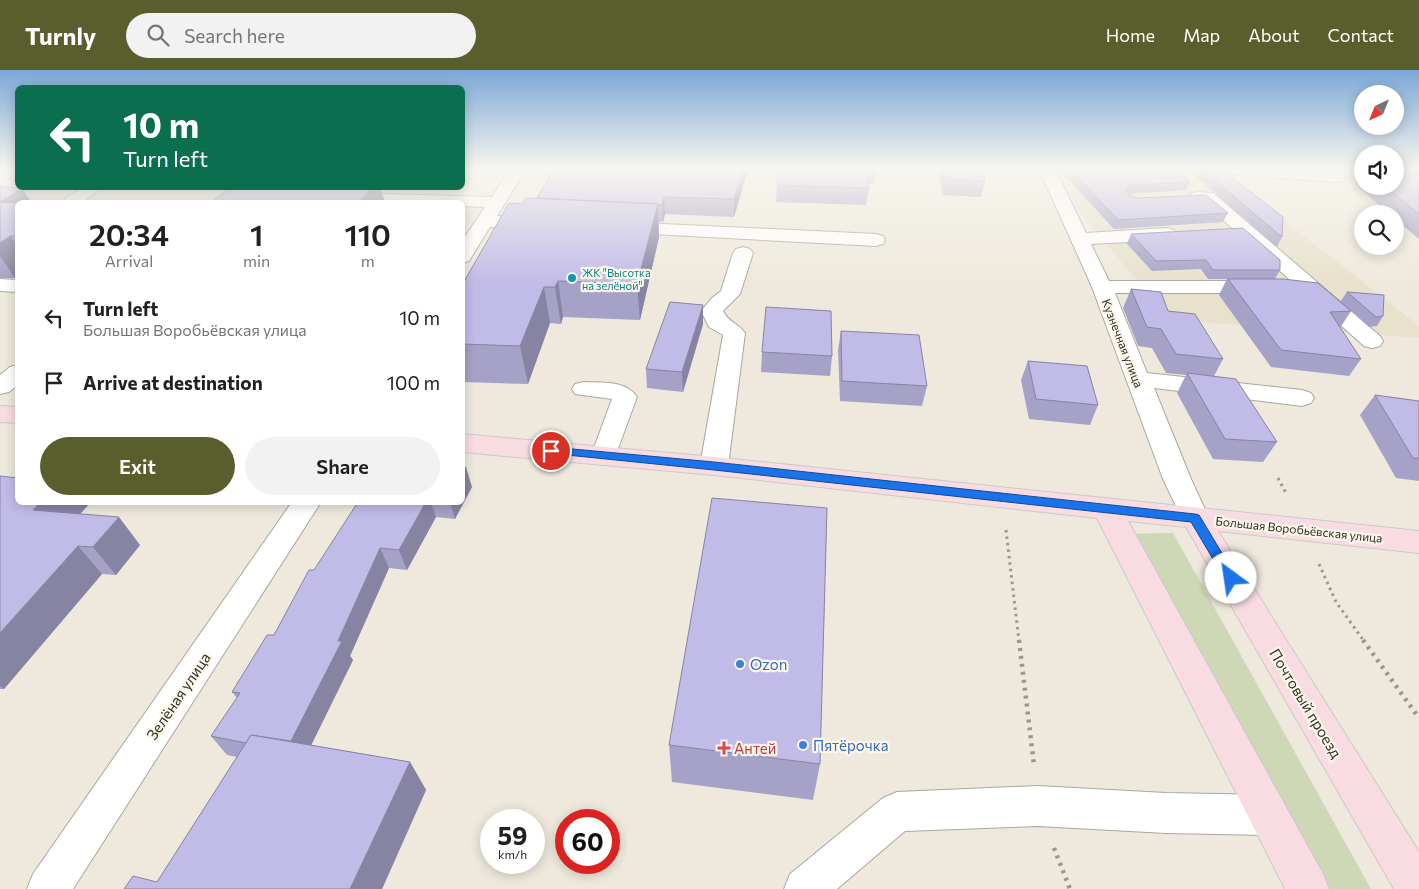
<!DOCTYPE html>
<meta charset="utf-8">
<style>
body{margin:0;font-family:Commissioner,sans-serif;background:#f2f2f2;color:#202124;height:100vh;display:flex;flex-direction:column;font-size:19px;white-space:nowrap}
*{box-sizing:border-box;margin:0}
p{font-size:16px;color:#757577}
.icon{flex:none;width:28px;height:28px;fill:none;stroke:currentColor;stroke-width:2;stroke-linecap:round;stroke-linejoin:round}
.map{position:relative;flex:1;overflow:hidden}
.details{position:absolute;left:15px;top:130px;width:450px;height:305px;display:flex;flex-direction:column;background:#fff;border-radius:8px;box-shadow:0 2px 12px #0003}
.details>*{flex:none}
.top-card{position:absolute;left:15px;top:15px;width:450px;height:105px;border-radius:8px;box-shadow:0 2px 12px #0003;background:#0b6e4f;color:#fff;overflow:hidden}
.needle{width:32px;rotate:223deg}
.tools{position:absolute;left:1354px;top:15px;display:grid;gap:10px}
.tools a{display:grid;place-items:center;width:50px;height:50px;border-radius:50%;background:#fff;box-shadow:0 2px 12px #0003;font-size:25px}
.speed{position:absolute;left:480px;top:739px;display:flex;gap:10px;font-size:25px;font-weight:700;text-align:center}
.speed>*{display:grid;place-content:center;width:65px;height:65px;border-radius:50%;background:#fff;box-shadow:0 2px 12px #0003;line-height:1}
.speed small{font-size:12px;font-weight:400}
.speed .limit{border:8px solid #d22;background:#fff;color:#111}
.pin{position:absolute;display:grid;place-items:center;width:42px;height:42px;color:#fff;margin:-21px;border:2px solid #fff;border-radius:50%;box-shadow:0 1px 5px #0007}
.me{position:absolute;width:55px;margin:-28px;rotate:329deg;stroke-linejoin:round;filter:drop-shadow(0 0 4px #0008)}
.turn{display:flex;align-items:center;gap:18px;height:105px;padding:0 25px;font-size:22px}
.turn .icon{width:65px;height:65px;stroke-width:2.5}
.turn b{display:block;font-size:35px;line-height:42px}
.eta{display:flex;justify-content:space-evenly;align-items:center;height:85px;text-align:center}
.eta b{font-size:30px;font-weight:600;line-height:35px}
.primary-button{display:flex;gap:10px;margin-top:auto;padding:10px 25px}
.primary-button a{flex:1;height:58px;border-radius:30px;background:#5a5e2c;color:#fff;font-size:20px;font-weight:600;line-height:58px;text-align:center}
.primary-button a+a{background:#f2f2f2;color:#202124}
ul{padding:0;list-style:none}
li{display:flex;align-items:center;gap:15px;height:65px;padding:0 25px}
li div{flex:1}
li b{display:block;font-size:19px}
li em{font-style:normal}
header{display:flex;align-items:center;gap:30px;box-sizing:border-box;height:70px;padding:0 25px;background:#5a5e2c;color:#fff}
header strong{font-size:24px}
nav{display:flex;gap:28px;margin-inline-start:auto;font-size:18px}
.search{width:350px;height:45px;background:#f2f2f2;display:flex;align-items:center;gap:12px;box-sizing:border-box;padding:0 18px;border-radius:28px;color:#757577;font-size:19px}
.map>svg:first-child{display:block}
.built{fill:#e8e1cc}
.green{fill:#cfd8b6}
.lines{fill:none;stroke-linecap:round;stroke-linejoin:round}
.minor-casing{stroke:#aba79b;stroke-width:2}
.major-casing{stroke:#c9c9c8;stroke-width:2}
.path-far1{stroke:#9b978d;stroke-width:3;stroke-dasharray:2.5 4;stroke-linecap:butt}
.path{stroke:#9b978d;stroke-width:4.5;stroke-dasharray:3 5;stroke-linecap:butt}
.minor{fill:#fff;fill-rule:evenodd}
.major{fill:#f8dce1;fill-rule:evenodd}
.wall{fill:#a6a1c7}
.shaded-wall{fill:#8783a2}
.building{fill:#c1bbe7;stroke:#8783a2}
.route{fill:#1a73e8;stroke:#114b97}
.culture-dot{fill:#0f9aa8;stroke:#fbf7ea;stroke-width:2}
.shop-dot{fill:#3f7fe0;stroke:#fbf7ea;stroke-width:2}
.health-dot{fill:#e0444e;stroke:#fbf7ea;stroke-width:2}
.labels{text-anchor:middle;dominant-baseline:central;stroke-width:4.5;stroke-linejoin:round;paint-order:stroke}
.far-culture-label{font-size:11px;fill:#0d838f;stroke:#fbf7ea;text-anchor:start}
.street-label{font-size:12px;fill:#312f2a;stroke:#fbf7ea}
.near-shop-label{font-size:15px;fill:#366cbe;stroke:#fbf7ea;text-anchor:start}
.near-street-label{font-size:15px;fill:#312f2a;stroke:#fbf7ea}
.near-health-label{font-size:15px;fill:#be3a42;stroke:#fbf7ea;text-anchor:start}
</style>
<header>
<strong>Turnly</strong>
<div class="search"><svg class="icon" aria-label="search" viewBox="0 0 24 24"><circle cx="10" cy="10" r="6"/><path d="M15 15l6 6"/></svg>Search here</div>
<nav><a>Home</a><a>Map</a><a>About</a><a>Contact</a></nav>
</header>
<div class="map">
<svg width="1419" height="819" viewBox="0 0 1419 819">
<rect width="100%" height="100%" fill="#eee9dc"/>
<!-- built -->
<path class="built" d="M1043 99H1219L1419 256V268L1171 250Z"/>
<!-- green -->
<path class="green" d="M1173 463 1371 819H1298L1111 464Z"/>
<g class="lines">
<!-- minor casing -->
<g class="minor-casing">
<g id="minor">
<path d="M510 99H526L497 146 542 150 545 154 542 158 536 159 490 157 469 191 462 193V171L485 137 462 136V132H344L338 128 341 124 347 123 492 127Z"/>
<path d="M1039 99H1055L1086 163 1167 158 1174 160 1176 164 1174 168 1167 170 1091 174 1109 211H1260L1267 213 1270 217 1267 221 1260 223H1115L1147 303 1302 320 1311 323 1314 328 1311 333 1302 336 1154 318 1191 409 1209 448 1205 455 1195 459 1185 455 1163 409 1092 217Z"/>
<path d="M1218 99H1296L1337 102 1343 103 1345 107 1343 111 1337 112 1226 104 1220 102Z"/>
<path d="M82 118H101L83 132H64L66 128Z"/>
<path d="M1198 122 1213 123 1380 266 1383 271 1380 276 1372 278 1364 276 1203 132 1192 131 1189 127 1192 123Z"/>
<path d="M622 152 876 164 883 166 885 170 883 174 876 176 615 162 613 158 615 154Z"/>
<path d="M743 177 750 179 753 183 740 224 723 241C728 252 739 254 745 263L728 396 724 403 714 405 704 403 700 396 723 265 709 257 701 241 712 228 721 221 733 183 736 179Z"/>
<path d="M0 209 18 210V222L0 221Z"/>
<path d="M18 295V315L9 322 0 324V305L10 297Z"/>
<path d="M584 312C602 313 626 310 637 327L613 392 604 395 595 392 591 386 612 329 575 324 572 319 575 314Z"/>
<path d="M292 432H321L73 819H27L33 804Z"/>
<path d="M1038 716 1166 723 1269 725 1283 731 1289 745 1283 759 1269 765 1166 763 1038 756 905 761 837 819H784L790 804 883 728 897 722Z"/>
</g>
</g>
<!-- major casing -->
<g class="major-casing">
<g id="major">
<path d="M0 336 18 337V353L0 352Z"/>
<path d="M462 364 714 387 1419 461V483L1218 461 1419 782V819H1394L1186 457 1128 451 1323 804 1329 819H1285L1097 448 714 405 462 382Z"/>
</g>
</g>
<!-- path-far1 -->
<g class="path-far1">
<path d="M1278 408 1287 425"/>
<path d="M1006 460 1019 571"/>
<path d="M1319 494 1336 532 1364 571"/>
</g>
<!-- path -->
<g class="path">
<path d="M1019 570 1034 695"/>
<path d="M1363 570 1419 648"/>
<path d="M1054 778 1070 819"/>
</g>
<!-- minor -->
<use href="#minor" class="minor"/>
<!-- major -->
<use href="#major" class="major"/>
</g>
<!-- wall -->
<g class="wall">
<path d="M554 99H748L734 147 665 144 663 152H658L659 167 640 250 563 247 561 254 550 253 528 314 462 312V215L522 134 537 128Z"/>
<path d="M778 99H876L874 114 868 113 869 118 866 135 776 132Z"/>
<path d="M938 99H982L985 111 981 127 943 125Z"/>
<path d="M1059 99H1176L1190 112 1186 120 1128 124 1130 126 1138 128 1228 143 1223 152 1114 159Z"/>
<path d="M1187 99H1221L1282 167 1277 177Z"/>
<path d="M1340 99H1362V116H1395V99H1419V169L1395 149V144H1389L1355 114 1362 102 1343 100Z"/>
<path d="M0 117 18 132V206L15 208H0Z"/>
<path d="M1131 164 1280 200 1275 209 1340 232 1347 222 1383 246 1377 256 1369 257 1351 241 1340 258 1361 289 1349 306 1271 297 1219 225 1227 209H1208L1201 199 1152 201 1127 174Z"/>
<path d="M1131 219 1168 241 1223 289 1214 306 1277 372 1263 392 1213 389 1177 323 1186 305 1166 303 1152 278 1138 276 1123 238Z"/>
<path d="M703 254 683 322 647 318 646 299Z"/>
<path d="M841 261 927 316 922 336 840 331 838 280Z"/>
<path d="M762 282 832 286 830 306 761 302Z"/>
<path d="M1028 291 1098 335 1090 355 1029 349 1021 310Z"/>
<path d="M1375 325 1419 331V411L1396 408 1360 345Z"/>
<path d="M0 406 18 432H91L80 444 140 475 116 505 102 504 4 619H0Z"/>
<path d="M472 417 455 449 436 447 407 500 389 498 350 586 353 590 311 675 410 692 426 720 382 819H124L157 812 237 687 227 685 211 666 237 628 232 622 274 565 358 432H462Z"/>
<path d="M669 675 820 694 813 730 672 712Z"/>
</g>
<!-- shaded-wall -->
<g class="shaded-wall">
<path d="M744 99H748L734 147V129Z"/>
<path d="M22 118 31 132H18V160L0 132Z"/>
<path d="M372 118H380L385 132H359Z"/>
<path d="M664 127 665 144 663 152 662 135Z"/>
<path d="M658 134 659 167 640 250 637 214Z"/>
<path d="M10 166 18 177V206L15 208 0 186V173Z"/>
<path d="M558 211 563 247 561 254 555 217Z"/>
<path d="M544 217 550 253 528 314 520 276Z"/>
<path d="M703 235V254L683 322 682 302Z"/>
<path d="M466 397 472 417 455 449 450 432H462V403Z"/>
<path d="M41 432H91L58 468 33 440Z"/>
<path d="M426 432H431L436 447 407 500 399 480Z"/>
<path d="M119 447 140 475 116 505 93 477Z"/>
<path d="M78 476 102 504 4 619 0 616V563Z"/>
<path d="M380 478 389 498 350 586 353 590 300 698 286 680 338 571Z"/>
<path d="M410 692 426 720 382 819H350Z"/>
</g>
<!-- building -->
<g class="building">
<path d="M554 99H744L734 129 664 127 662 135H657L658 134 537 128Z"/>
<path d="M778 99H866L869 118 777 115Z"/>
<path d="M945 99H982L985 111 947 109Z"/>
<path d="M1070 99H1176L1190 112 1131 115 1126 121 1130 126 1138 128 1206 125 1228 143 1118 150Z"/>
<path d="M1201 99H1221L1283 147 1282 167Z"/>
<path d="M1395 99H1403V101L1419 102V144L1385 116H1395Z"/>
<path d="M0 117 22 118 0 132Z"/>
<path d="M229 118H372L359 132H212Z"/>
<path d="M526 128 658 134 637 214 558 211 555 217H544L520 276 462 274V215L509 133 522 134Z"/>
<path d="M0 132 18 133V166H10L0 173Z"/>
<path d="M1243 158 1280 190V200H1213L1206 190 1156 191 1131 164Z"/>
<path d="M1228 209H1283L1318 213 1351 241 1330 242 1361 289 1281 280Z"/>
<path d="M1131 219 1161 222 1168 241 1195 244 1223 289 1176 284 1161 259 1147 257Z"/>
<path d="M1347 222 1384 225 1383 246 1376 247Z"/>
<path d="M670 232 703 235 682 302 646 299Z"/>
<path d="M766 237 831 241 832 286 762 282Z"/>
<path d="M841 261 919 265 927 316 842 311Z"/>
<path d="M1028 291 1087 296 1098 335 1036 329Z"/>
<path d="M1187 303 1236 309 1277 372 1225 369Z"/>
<path d="M1375 325 1419 331V388H1413Z"/>
<path d="M462 397H466L462 403Z"/>
<path d="M0 406 18 408V432H41L33 440 119 447 93 477 78 476 0 563Z"/>
<path d="M712 428 827 438 820 694 669 675Z"/>
<path d="M358 432H426L399 480 380 478 338 571H342L291 671 251 665 246 673 211 666 240 623 232 622 267 565H274L309 500H314Z"/>
<path d="M251 665 410 692 350 819H124L133 806 157 812Z"/>
</g>
<!-- sky -->
<linearGradient id="sky" x2="0" y2="1"><stop stop-color="#7ba8d6"/><stop offset="0.46" stop-color="#f7f5ef"/><stop offset="1" stop-color="#f7f5ef" stop-opacity="0"/></linearGradient>
<rect width="1419" height="214" fill="url(#sky)"/>
<!-- route -->
<path class="route" d="M551 377 714 392 1195 444 1199 445 1237 508 1235 511H1226L1191 452 714 400 547 383 546 381 547 378Z"/>
<!-- markers -->
<circle class="culture-dot" cx="572" cy="208" r="5"/>
<g class="shop-dot">
<circle cx="740" cy="594" r="5"/>
<circle cx="803" cy="675" r="5"/>
</g>
<path class="health-dot" d="M721.5 670.5h5v5h5v5h-5v5h-5v-5h-5v-5h5z"/>
<g class="labels">
<!-- far-culture labels -->
<g class="far-culture-label">
<text x="582" y="202">ЖК "Высотка<tspan x="582" dy="13">на зелёной"</tspan></text>
</g>
<!-- street labels -->
<g class="street-label">
<text transform="translate(1123 273) rotate(69)">Кузнечная улица</text>
<text transform="translate(1299 459) rotate(6)">Большая Воробьёвская улица</text>
</g>
<!-- near-shop labels -->
<g class="near-shop-label">
<text x="750" y="594">Ozon</text>
<text x="813" y="675">Пятёрочка</text>
</g>
<!-- near-street labels -->
<g class="near-street-label">
<text transform="translate(178 626) rotate(-56)">Зелёная улица</text>
<text transform="translate(1306 633) rotate(59)">Почтовый проезд</text>
</g>
<!-- near-health labels -->
<g class="near-health-label">
<text x="734" y="678">Антей</text>
</g>
</g>
</svg>
<div class="tools">
<a><svg class="needle" viewBox="-14 -14 28 28"><path d="M0-13l5 13h-10z" fill="#e53935"/><path d="M0 13l5-13h-10z" fill="#757577"/></svg></a>
<a><svg class="icon" aria-label="sound" viewBox="0 0 24 24"><path d="M4 9h4l5-4v14l-5-4H4zM17 9q2 3 0 6"/></svg></a>
<a><svg class="icon" aria-label="search" viewBox="0 0 24 24"><circle cx="10" cy="10" r="6"/><path d="M15 15l6 6"/></svg></a>
</div>
<div class="speed"><div>59<small>km/h</small></div><div class="limit">60</div></div>
<div class="pin" style="left:551px;top:381px;background:#d93025"><svg class="icon" aria-label="arrive" viewBox="0 0 24 24"><path d="M6 21V4h12l-3 4 3 4H6"/></svg></div>
<svg class="me" style="left:1231px;top:508px" viewBox="-20 -20 40 40"><circle r="19" fill="#fff"/><path d="M0-13L10 11 0 6-10 11z" fill="#1a73e8"/></svg>
<div class="top-card">
<div class="turn"><svg class="icon" aria-label="left" viewBox="0 0 24 24"><path d="M17 20v-9H6M10 6l-5 5 5 5"/></svg><div><b>10 m</b>Turn left</div></div>
</div>
<section class="details">
<div class="eta">
<div><b>20:34</b><p>Arrival</p></div>
<div><b>1</b><p>min</p></div>
<div><b>110</b><p>m</p></div>
</div>
<ul>
<li><svg class="icon" aria-label="left" viewBox="0 0 24 24"><path d="M17 20v-9H6M10 6l-5 5 5 5"/></svg><div><b>Turn left</b><p>Большая Воробьёвская улица</p></div><em>10 m</em></li>
<li><svg class="icon" aria-label="arrive" viewBox="0 0 24 24"><path d="M6 21V4h12l-3 4 3 4H6"/></svg><div><b>Arrive at destination</b></div><em>100 m</em></li>
</ul>
<div class="primary-button"><a>Exit</a><a>Share</a></div>
</section>
</div>
